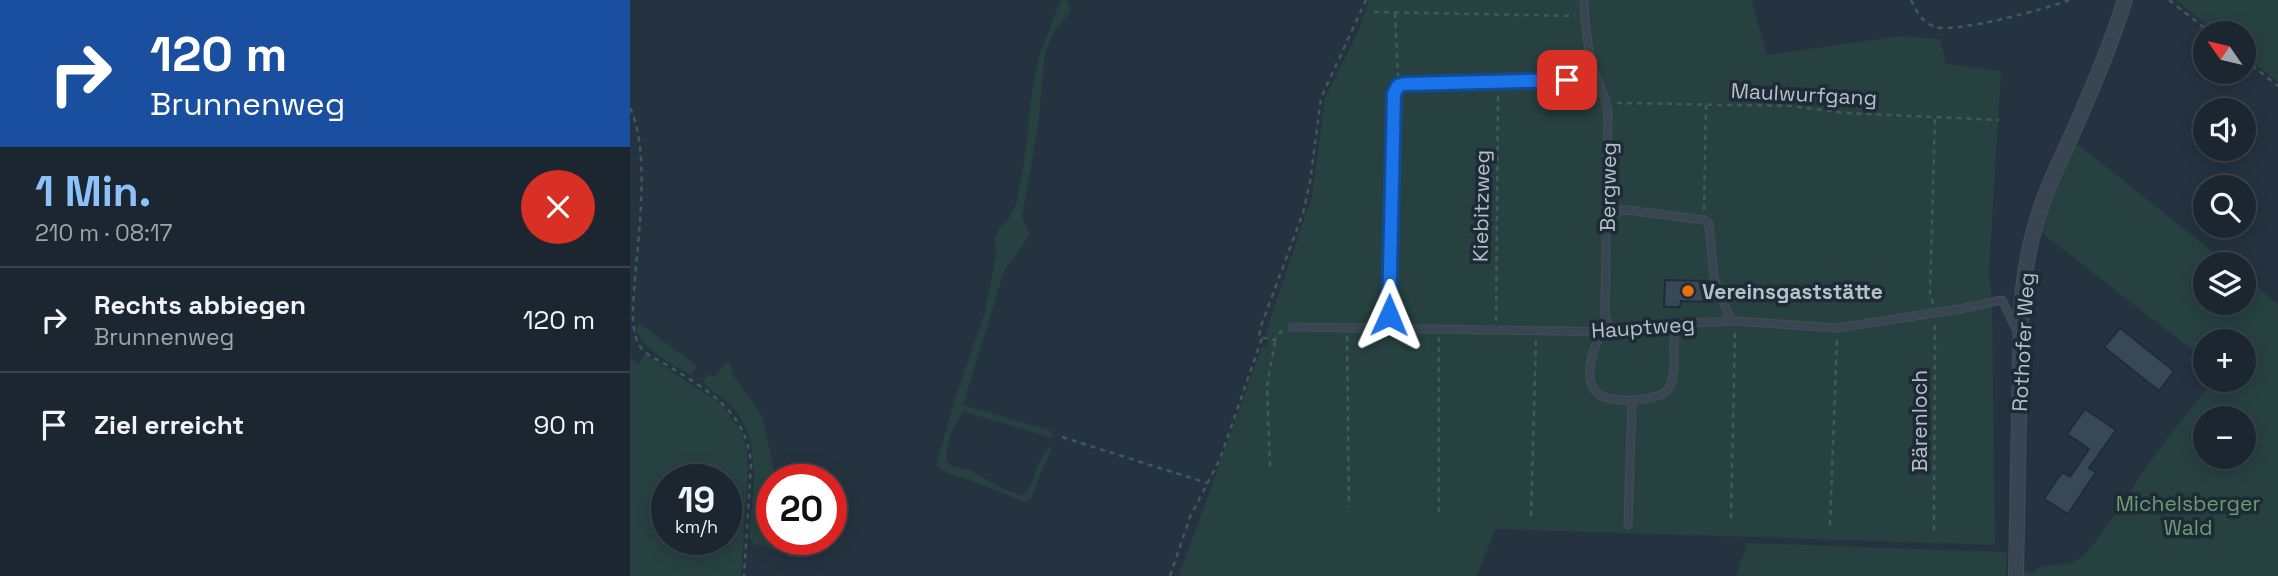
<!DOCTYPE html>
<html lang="de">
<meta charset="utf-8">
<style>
body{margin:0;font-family:"Space Grotesk",sans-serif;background:#252e38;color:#f1f3f6;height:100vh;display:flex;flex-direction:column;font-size:26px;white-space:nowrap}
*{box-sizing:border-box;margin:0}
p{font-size:23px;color:#a0a5ab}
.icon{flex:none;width:38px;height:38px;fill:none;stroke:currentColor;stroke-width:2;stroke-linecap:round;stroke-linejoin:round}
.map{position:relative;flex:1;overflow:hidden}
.panel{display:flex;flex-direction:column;background:#1c2630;width:630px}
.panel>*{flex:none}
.banner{background:#1a4fa0;color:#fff;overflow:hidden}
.needle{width:46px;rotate:304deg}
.tools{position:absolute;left:1563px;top:21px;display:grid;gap:14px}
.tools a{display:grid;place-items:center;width:63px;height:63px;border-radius:50%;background:#1c2630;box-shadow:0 4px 18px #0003,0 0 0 2px #3a434c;font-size:35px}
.speed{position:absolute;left:21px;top:464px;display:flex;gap:14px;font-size:35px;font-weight:700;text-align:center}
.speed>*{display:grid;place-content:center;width:91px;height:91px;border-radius:50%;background:#1c2630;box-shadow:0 4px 18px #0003,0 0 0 2px #3a434c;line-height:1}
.speed small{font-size:18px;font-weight:400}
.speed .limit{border:10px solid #d22;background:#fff;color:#111}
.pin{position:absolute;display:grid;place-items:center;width:60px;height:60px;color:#fff;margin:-30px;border-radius:14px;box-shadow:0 4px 10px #0006}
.me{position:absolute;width:77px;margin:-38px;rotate:1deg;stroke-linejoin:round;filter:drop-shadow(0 0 5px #0008)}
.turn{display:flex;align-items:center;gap:24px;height:147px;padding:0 35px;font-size:32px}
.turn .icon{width:91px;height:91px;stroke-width:2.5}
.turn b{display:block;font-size:49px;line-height:60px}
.round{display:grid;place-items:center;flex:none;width:74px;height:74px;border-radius:37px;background:#252e38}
.head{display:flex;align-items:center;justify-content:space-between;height:119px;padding:0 35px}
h1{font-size:42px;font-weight:700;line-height:52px;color:#8cc1f9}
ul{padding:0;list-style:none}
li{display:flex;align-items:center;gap:21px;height:105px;padding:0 35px;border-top:2px solid #3a434c}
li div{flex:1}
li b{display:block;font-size:26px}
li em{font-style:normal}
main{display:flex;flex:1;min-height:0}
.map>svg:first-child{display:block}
.green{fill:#274141;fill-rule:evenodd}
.building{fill:#374856;stroke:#202c37;stroke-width:2}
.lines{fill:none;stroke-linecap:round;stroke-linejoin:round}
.lane-casing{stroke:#434e59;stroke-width:9}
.street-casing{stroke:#434e59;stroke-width:16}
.path{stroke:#405959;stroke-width:2.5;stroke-dasharray:5 5;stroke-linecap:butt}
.lane{stroke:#394550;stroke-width:7}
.street{stroke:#394550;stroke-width:14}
.route-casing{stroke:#114b97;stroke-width:18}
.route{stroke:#1a73e8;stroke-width:12}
.food-dot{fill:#e8710a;stroke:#1e2a35;stroke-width:2.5}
.labels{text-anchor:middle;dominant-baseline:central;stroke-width:7;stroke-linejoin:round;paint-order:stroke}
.street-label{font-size:21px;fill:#b6c0cb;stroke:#1e2a35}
.poi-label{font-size:21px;font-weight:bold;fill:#b6c0cb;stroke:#1e2a35;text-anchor:start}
.park-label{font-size:21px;fill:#6c9c73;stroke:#1e2a35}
</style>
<main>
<section class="panel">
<div class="banner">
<div class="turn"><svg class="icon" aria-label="right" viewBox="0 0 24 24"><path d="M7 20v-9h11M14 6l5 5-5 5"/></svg><div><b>120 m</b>Brunnenweg</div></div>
</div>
<div class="head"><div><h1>1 Min.</h1><p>210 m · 08:17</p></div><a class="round" style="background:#d93025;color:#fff"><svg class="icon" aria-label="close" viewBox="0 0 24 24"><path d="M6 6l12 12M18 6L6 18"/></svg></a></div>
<ul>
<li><svg class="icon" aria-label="right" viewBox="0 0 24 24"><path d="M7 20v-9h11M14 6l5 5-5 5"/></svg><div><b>Rechts abbiegen</b><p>Brunnenweg</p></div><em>120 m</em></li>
<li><svg class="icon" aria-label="arrive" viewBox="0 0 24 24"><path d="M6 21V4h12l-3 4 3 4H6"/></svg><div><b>Ziel erreicht</b></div><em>90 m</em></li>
</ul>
</section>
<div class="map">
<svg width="1648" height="576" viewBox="0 0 1648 576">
<rect width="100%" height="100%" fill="#253340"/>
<!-- green -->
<g class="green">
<path d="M431 0H437L441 11 425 30 415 53 408 126 392 217 399 233C394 247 380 259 373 274L333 405 419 430 425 436 420 437 334 412C324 421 311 453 319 465L342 471 375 490 393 496C406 484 405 461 420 446L421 452 411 472 402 497 395 502 343 481 314 472 306 466 324 401 355 312 366 256 364 240 369 229 380 217 386 204 394 164 402 91 409 56Z"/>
<path d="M739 0H1122L1137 55 1270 36 1310 39 1316 64 1371 71 1359 271 1362 301 1365 545 865 529 847 576H549L632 347H638L636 332 682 196 695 98 728 32Z"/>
<path d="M1546 0H1648V82L1614 55V33H1587Z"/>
<path d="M1445 142 1598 264H1575V303H1614V276L1648 304V576H1390L1394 570 1403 573C1416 558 1437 573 1456 553 1477 529 1494 500 1512 473 1535 441 1559 410 1585 380H1614V341H1575V360L1412 233V219ZM1575 418H1614V457H1575Z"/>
<path d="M9 323 67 366 61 375C40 363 17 352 6 330Z"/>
<path d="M15 354 91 404 110 430 117 450 118 469 111 576H0V358L9 364ZM37 480H96V539H37Z"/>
<path d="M97 362 101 363 102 374 132 416 146 477V479L142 480V539H172L162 558 132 545 126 546 119 537C122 493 135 437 98 402 90 395 80 390 73 382L78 374 82 376 86 375Z"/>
<path d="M1118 543 1377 552 1376 576H1106Z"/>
</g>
<!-- building -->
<g class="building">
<path d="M1035 280 1079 281 1082 290V302L1051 301 1050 307H1034Z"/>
<path d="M1490 328 1544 371 1529 391 1474 347Z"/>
<path d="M1455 409 1486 430 1459 468 1466 472 1438 514 1414 499 1432 472 1440 477 1459 449 1437 434Z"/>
</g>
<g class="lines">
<!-- lane casing -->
<g class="lane-casing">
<g id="lane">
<path d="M954 0C955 24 957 48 964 71 969 86 976 96 978 112L975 314 978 325 986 332"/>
<path d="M977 221 989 211 997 210 1074 220 1079 224 1084 278 1101 321"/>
<path d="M662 327 993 332 1063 323 1105 321 1207 328 1330 309 1372 300 1388 333"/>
<path d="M768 329 759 315 764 95 768 86 774 84 960 80 969 82"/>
<path d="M973 332C963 346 952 379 967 393 978 404 1030 402 1038 389 1050 371 1039 345 1047 325"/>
<path d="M998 525 1002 400"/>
</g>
</g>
<!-- street casing -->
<g class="street-casing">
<path id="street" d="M1386 576 1391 309C1394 273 1400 238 1412 204 1421 178 1433 155 1444 130 1463 87 1481 45 1495 0"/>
</g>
<!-- path -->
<g class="path">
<path d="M1281 0C1287 12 1292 23 1306 27 1326 33 1417 9 1439 0"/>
<path d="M1539 0 1581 33"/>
<path d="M744 12 945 16"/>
<path d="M765 13 768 76"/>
<path d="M1614 59 1648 86"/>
<path d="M987 103 1160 106 1216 113 1369 120"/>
<path d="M0 108C20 150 9 231 5 278 4 298 0 321 7 341 12 353 24 358 35 364 76 389 117 411 121 464L114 576"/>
<path d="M1074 210 1076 104"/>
<path d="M1303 304 1300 294 1305 116"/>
<path d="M866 321 868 93"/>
<path d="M652 330 645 340 629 337 631 326 673 213 680 182 691 98 736 0"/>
<path d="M717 336 719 507"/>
<path d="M809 337V513"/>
<path d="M432 437 577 483"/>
<path d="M640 466 637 386 645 342"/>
<path d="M901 516 906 338"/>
<path d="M1101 518 1105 332"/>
<path d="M1200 525 1207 338"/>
<path d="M1304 530 1305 321"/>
<path d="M540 576 560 517 590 459 632 338"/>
</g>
<!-- lane -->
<use href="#lane" class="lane"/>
<!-- street -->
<use href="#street" class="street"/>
</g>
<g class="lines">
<!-- route casing -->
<g class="route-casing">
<path id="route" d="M759 315 764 94 768 86 774 84 937 80"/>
</g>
<!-- route -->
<use href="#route" class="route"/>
</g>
<!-- markers -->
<circle class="food-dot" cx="1058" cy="291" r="7"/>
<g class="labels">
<!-- street labels -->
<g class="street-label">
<text transform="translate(1174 94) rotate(3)">Maulwurfgang</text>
<text transform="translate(978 187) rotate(-89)">Bergweg</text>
<text transform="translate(851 206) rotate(-89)">Kiebitzweg</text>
<text transform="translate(1013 327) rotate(-4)">Hauptweg</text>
<text transform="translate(1393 342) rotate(-87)">Rothofer Weg</text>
<text transform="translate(1289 421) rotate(-90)">Bärenloch</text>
</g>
<!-- poi labels -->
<g class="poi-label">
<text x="1072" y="291">Vereinsgaststätte</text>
</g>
<!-- park labels -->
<g class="park-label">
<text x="1558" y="503">Michelsberger<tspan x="1558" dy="24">Wald</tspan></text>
</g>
</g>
</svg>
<div class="tools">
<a><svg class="needle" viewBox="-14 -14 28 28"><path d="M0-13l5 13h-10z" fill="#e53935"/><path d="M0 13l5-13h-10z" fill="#a0a5ab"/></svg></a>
<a><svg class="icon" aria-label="sound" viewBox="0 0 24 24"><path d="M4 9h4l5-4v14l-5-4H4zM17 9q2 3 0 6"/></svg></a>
<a><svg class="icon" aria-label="search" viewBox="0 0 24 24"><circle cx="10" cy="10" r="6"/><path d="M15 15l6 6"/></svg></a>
<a><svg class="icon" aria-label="layers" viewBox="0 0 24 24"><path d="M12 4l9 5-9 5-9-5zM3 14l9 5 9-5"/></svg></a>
<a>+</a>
<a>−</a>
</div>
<div class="speed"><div>19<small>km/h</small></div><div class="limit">20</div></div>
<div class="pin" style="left:937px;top:80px;background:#d93025"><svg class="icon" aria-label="arrive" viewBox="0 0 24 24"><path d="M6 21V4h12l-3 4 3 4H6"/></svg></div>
<svg class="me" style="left:759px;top:315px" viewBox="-20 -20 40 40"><path d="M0-17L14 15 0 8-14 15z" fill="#1a73e8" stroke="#fff" stroke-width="4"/></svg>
</div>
</main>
